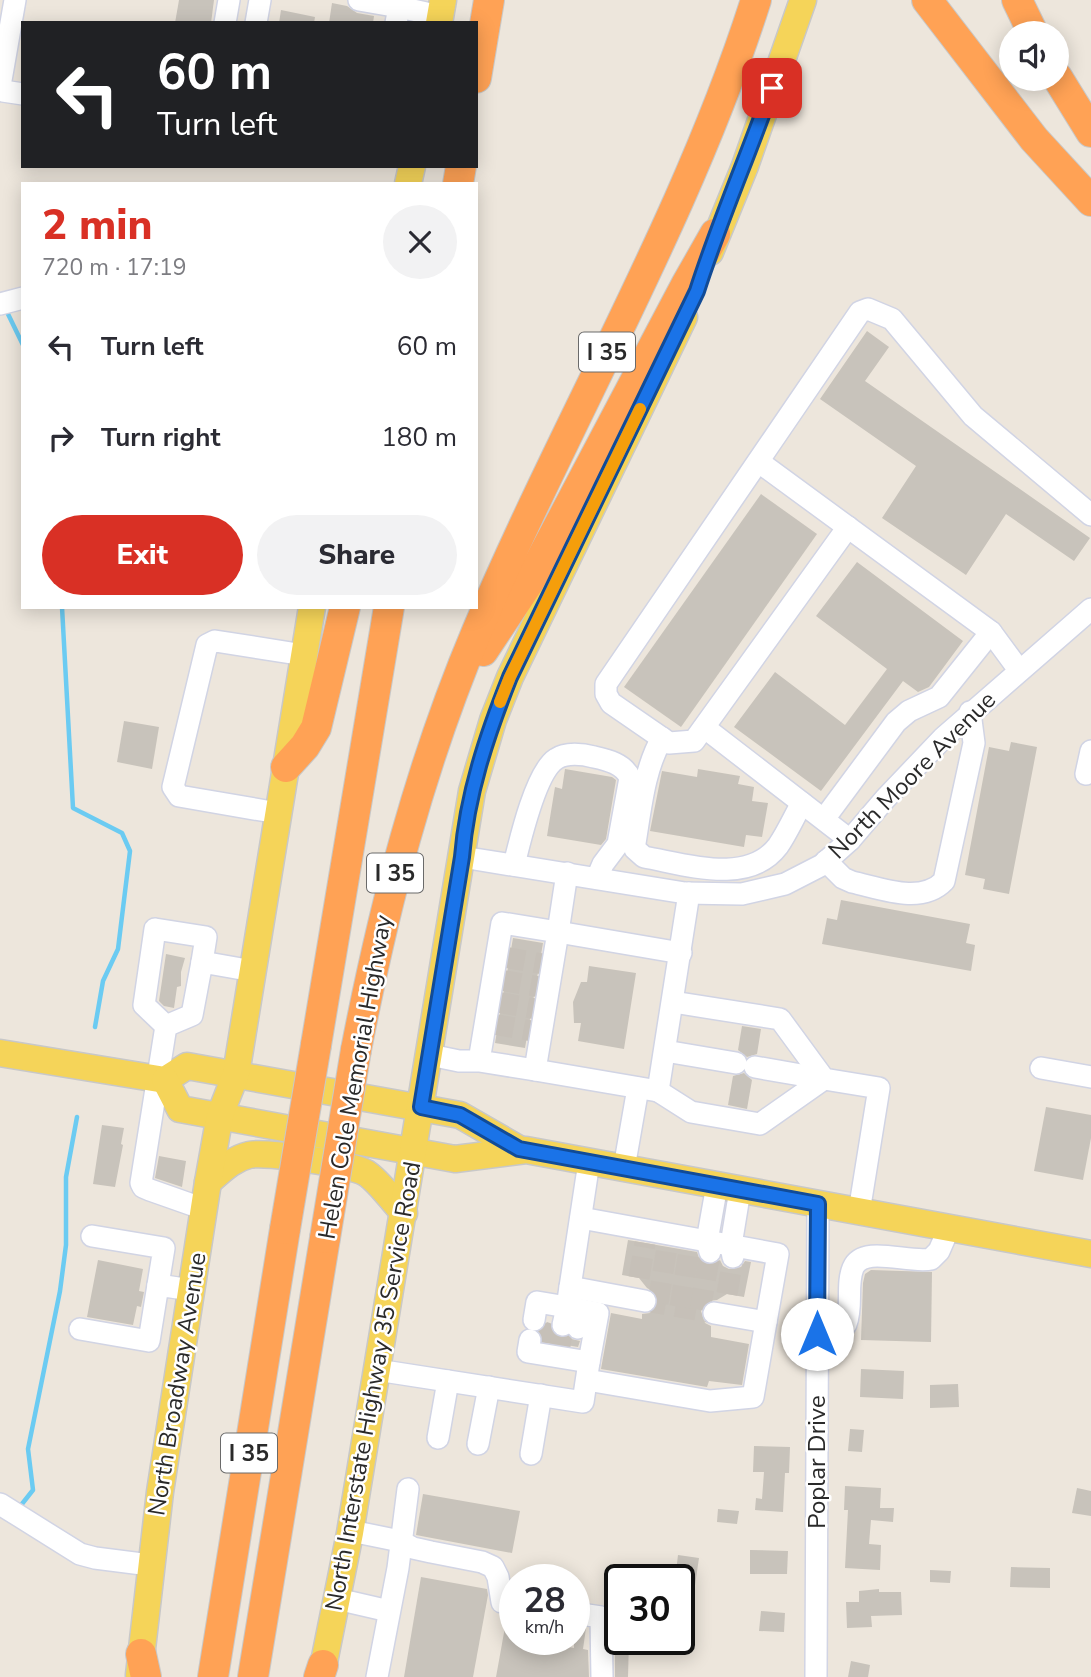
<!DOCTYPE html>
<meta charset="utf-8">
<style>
body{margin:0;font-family:"Nunito Sans",sans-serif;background:#f2f2f3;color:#2b2b33;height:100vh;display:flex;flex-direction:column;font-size:26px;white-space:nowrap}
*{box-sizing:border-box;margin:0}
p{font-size:23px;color:#7c7c81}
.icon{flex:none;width:38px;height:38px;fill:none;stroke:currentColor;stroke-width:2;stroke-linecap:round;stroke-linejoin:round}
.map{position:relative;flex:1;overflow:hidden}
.side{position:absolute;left:21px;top:182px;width:457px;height:427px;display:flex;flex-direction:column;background:#fff;border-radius:0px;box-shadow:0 4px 18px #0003}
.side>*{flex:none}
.banner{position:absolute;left:21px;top:21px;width:457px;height:147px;border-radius:0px;box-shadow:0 4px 18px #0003;background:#202124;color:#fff;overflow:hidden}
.fabs{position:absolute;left:999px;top:21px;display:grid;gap:14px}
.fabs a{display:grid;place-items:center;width:70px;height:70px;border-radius:50%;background:#fff;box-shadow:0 4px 18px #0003;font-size:35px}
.speed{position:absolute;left:499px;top:1564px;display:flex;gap:14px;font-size:35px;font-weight:700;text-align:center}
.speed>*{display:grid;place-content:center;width:91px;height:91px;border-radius:50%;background:#fff;box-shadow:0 4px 18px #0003;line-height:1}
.speed small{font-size:18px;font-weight:400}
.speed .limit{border:4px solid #111;border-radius:10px;background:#fff;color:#111}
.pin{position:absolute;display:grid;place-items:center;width:60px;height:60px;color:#fff;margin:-30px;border-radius:14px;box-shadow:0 4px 10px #0006}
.me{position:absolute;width:77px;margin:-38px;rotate:0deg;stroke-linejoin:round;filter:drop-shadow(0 0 5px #0008)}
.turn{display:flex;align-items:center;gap:24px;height:147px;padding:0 21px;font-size:32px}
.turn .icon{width:91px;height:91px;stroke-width:2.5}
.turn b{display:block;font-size:49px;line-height:60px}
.round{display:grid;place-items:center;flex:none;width:74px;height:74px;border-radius:37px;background:#f2f2f3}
.overview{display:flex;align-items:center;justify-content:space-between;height:119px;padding:0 21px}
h1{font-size:42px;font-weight:800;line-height:52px;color:#d93025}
.cta{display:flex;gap:14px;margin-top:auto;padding:14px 21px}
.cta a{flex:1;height:80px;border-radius:42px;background:#d93025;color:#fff;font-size:28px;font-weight:800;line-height:80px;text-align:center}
.cta a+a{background:#f2f2f3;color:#2b2b33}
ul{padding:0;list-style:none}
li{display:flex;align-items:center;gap:21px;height:91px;padding:0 21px}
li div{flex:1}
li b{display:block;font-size:26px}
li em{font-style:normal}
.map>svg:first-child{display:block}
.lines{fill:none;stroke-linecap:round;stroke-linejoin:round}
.stream{stroke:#6bcbf2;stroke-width:4.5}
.building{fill:#c8c3bb}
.minor-tunnel{stroke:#c6c0b8;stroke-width:21;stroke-dasharray:21 10;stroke-linecap:butt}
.minor-casing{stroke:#d1d4e4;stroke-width:24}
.major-casing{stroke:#c8c8c8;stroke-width:29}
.highway-casing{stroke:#c8c8c8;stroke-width:32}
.minor{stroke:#fff;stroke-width:21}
.major{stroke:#f5d459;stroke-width:26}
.highway{stroke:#ffa255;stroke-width:30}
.highway-bridge-casing{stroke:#c8c8c8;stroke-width:32;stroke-linecap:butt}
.highway-bridge{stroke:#ffa255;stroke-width:30}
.route-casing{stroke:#114b97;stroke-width:18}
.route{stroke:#1a73e8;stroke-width:12}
.slow{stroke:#f59e0b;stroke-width:12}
.labels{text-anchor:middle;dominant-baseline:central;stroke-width:5;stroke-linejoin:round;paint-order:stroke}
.shield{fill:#fff;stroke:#6a6a6a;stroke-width:2}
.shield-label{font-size:23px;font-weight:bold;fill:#2a2a2a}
.street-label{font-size:24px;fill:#2a2a2a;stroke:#fff}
</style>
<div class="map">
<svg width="1091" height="1677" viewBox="0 0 1091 1677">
<rect width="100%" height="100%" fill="#ede6dc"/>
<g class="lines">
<!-- stream -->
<g class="stream">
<path d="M8 314 23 345"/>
<path d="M62 607 73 808 122 833 130 851 118 949 103 981 95 1027"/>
<path d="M18 1509 33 1490 28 1449 60 1291 66 1245V1177L77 1117"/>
</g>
</g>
<!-- building -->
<g class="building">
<path d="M179 0H214L211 23H175Z"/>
<path d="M332 3 347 6 357 13 374 16 373 23H329Z"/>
<path d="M281 10 315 17 314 23H279Z"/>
<path d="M867 331 889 347 865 381 1090 538 1074 561 1006 514 966 575 882 518 916 466 820 399Z"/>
<path d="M761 494 817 534 681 727 624 687Z"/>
<path d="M857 562 963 641 929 687 918 692 903 681 821 791 734 727 775 672 845 725 887 669 816 616Z"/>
<path d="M124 721 159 727 152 769 117 762Z"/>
<path d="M1011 742 1037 747 1009 894 983 889 985 879 965 875 989 747 1009 751Z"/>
<path d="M565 769 612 777 616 780 606 839 601 845 547 836 555 787 562 789Z"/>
<path d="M698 769 740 776 738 784 754 787 752 801 768 803 762 837 746 835 744 847 650 831 662 771 697 777Z"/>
<path d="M841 900 970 924 966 943 975 945 971 971 822 944 827 918 837 920Z"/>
<path d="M513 938 543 943 525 1048 495 1043Z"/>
<path d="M166 954 185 958 181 972V986L177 987 174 1008 164 1006 159 1001Z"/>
<path d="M589 966 636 973 624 1049 578 1041 581 1023H574L573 1002 581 982H587Z"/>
<path d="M742 1026 761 1029 757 1054 747 1057 738 1050Z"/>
<path d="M744 1073 752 1080 747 1109 728 1105 733 1076Z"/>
<path d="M1046 1107 1091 1115V1138L1083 1180 1034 1171Z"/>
<path d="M102 1125 124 1128 121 1144 123 1145 115 1187 93 1184Z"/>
<path d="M159 1156 186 1161 182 1187 155 1178Z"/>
<path d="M628 1240 697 1252 700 1261 706 1264H714L720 1260 723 1266 729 1269 741 1267 745 1261 751 1262 744 1297 727 1294 717 1300 709 1301 704 1305 701 1311 705 1323 711 1326V1337L749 1344 742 1385 709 1381 707 1387 601 1369 611 1313 642 1319V1314L650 1313 658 1304V1297L654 1292 647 1288 639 1278 622 1275Z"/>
<path d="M98 1260 143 1269 139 1291 144 1292 141 1307 137 1306 133 1325 87 1317Z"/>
<path d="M871 1270 932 1272 931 1342 861 1340 863 1283 865 1274Z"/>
<path d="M547 1322 550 1323 555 1335 580 1341 578 1347 543 1341 540 1332Z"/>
<path d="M861 1369 904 1371 903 1399 860 1397Z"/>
<path d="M958 1384 959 1407 930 1408V1385Z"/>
<path d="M850 1429 864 1430 862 1452 848 1451Z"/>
<path d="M754 1446 790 1447 789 1473H785L783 1512 755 1510 756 1498 762 1499 764 1472H753Z"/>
<path d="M845 1486 881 1488 880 1508H894L893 1522 871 1520 869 1544 881 1545 880 1570 845 1568 848 1510H844Z"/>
<path d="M1077 1488 1091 1491V1516L1072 1513Z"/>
<path d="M423 1494 520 1511 512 1553 416 1535Z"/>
<path d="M718 1509 739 1511 737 1524 717 1522Z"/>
<path d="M750 1550 788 1551 787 1574H750Z"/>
<path d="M678 1555 699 1558 694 1592 679 1590V1580H675Z"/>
<path d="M1011 1567 1050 1568V1588L1010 1587Z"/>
<path d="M930 1570 951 1571 950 1583 930 1582Z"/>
<path d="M421 1577 487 1589 488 1595 473 1677H404Z"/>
<path d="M879 1589V1592H901L902 1615 871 1616 872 1627 847 1628 846 1602H859V1591Z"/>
<path d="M761 1611 785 1613 784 1632 759 1631Z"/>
<path d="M507 1616 514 1617V1640H529L574 1648V1626L586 1628 583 1649 588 1650 589 1677H496Z"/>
<path d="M615 1640H629L628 1677H615Z"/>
<path d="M851 1661 870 1665 868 1677H848Z"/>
</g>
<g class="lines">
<!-- minor-tunnel -->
<g class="minor-tunnel">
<path d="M504 957 543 964"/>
<path d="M500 980 540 987"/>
<path d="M497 1002 536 1009"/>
<path d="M493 1024 532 1031"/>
<path d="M639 1278 645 1243"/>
<path d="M727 1294 733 1259"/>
<path d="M645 1301 714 1313"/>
<path d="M658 1303 667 1247"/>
<path d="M680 1307 689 1251"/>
<path d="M700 1310 710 1254"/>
<path d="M545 1343 548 1323"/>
<path d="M560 1346 563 1325"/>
</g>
<!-- minor casing -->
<g class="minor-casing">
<g id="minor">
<path d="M359 0 399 7 396 23"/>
<path d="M400 0 399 7 440 16"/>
<path d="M225 23 229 0"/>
<path d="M256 23 260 0"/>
<path d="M0 86 15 0"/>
<path d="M0 87 3 91 23 94"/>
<path d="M0 304 23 298"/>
<path d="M759 462 991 632 1019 670"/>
<path d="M848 527 694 741 669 743 611 703 606 694V684L860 312 868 309 892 319 973 416 1091 515"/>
<path d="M705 728 850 840"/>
<path d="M662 738C644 770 641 807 635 843V849L644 857C685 864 748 886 778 846 787 833 794 817 802 803"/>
<path d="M1086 774 1091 751"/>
<path d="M278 813 179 796 173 787 207 645 215 641 304 655"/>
<path d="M824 819 896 722 909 711 939 697 991 632"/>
<path d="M462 857 685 893 742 894 785 884 822 865 850 840 885 799 943 738 1091 609"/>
<path d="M826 861 843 878 852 882C880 888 921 905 944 881L974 743 970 712"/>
<path d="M514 865C520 840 536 772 556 759 566 752 583 754 594 757 608 760 624 764 630 778L618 844 603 864 597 878"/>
<path d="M567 873 558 932 681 953"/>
<path d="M673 1002 780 1019 824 1079 879 1088 859 1212"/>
<path d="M166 1026 144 1005 155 929 206 937 202 962"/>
<path d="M665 1051 736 1063"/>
<path d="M430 1055 459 1061H479L502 923 558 932 535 1070 479 1061"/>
<path d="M755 1067 824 1079"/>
<path d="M1041 1068 1091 1077"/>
<path d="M535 1070 658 1091 689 893"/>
<path d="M658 1091 691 1112 760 1124 824 1079"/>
<path d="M624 1168 638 1088"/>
<path d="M204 1209 150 1190 143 1187 141 1183 166 1026 192 1015 202 962 253 971"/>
<path d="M581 1218 778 1254 766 1322 714 1313"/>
<path d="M92 1236 164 1248 158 1285"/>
<path d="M710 1252 707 1241 717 1185"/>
<path d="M733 1257 731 1245 740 1190"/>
<path d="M570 1287 645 1301"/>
<path d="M534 1320 537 1302 567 1307 563 1325"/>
<path d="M578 1328 582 1310 567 1307 589 1162"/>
<path d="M80 1329 149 1341 158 1285 191 1290"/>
<path d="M817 1334C829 1333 839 1334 846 1324 853 1306 846 1285 853 1268 863 1244 909 1264 931 1259L939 1251 949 1228"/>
<path d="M530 1340 528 1352 589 1362 598 1313 582 1310"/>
<path d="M377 1370 583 1402 589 1362"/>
<path d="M587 1380 710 1401 753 1397 766 1322"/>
<path d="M438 1438 448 1381"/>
<path d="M478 1444 489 1387"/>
<path d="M531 1454 541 1395"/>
<path d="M0 1504 80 1554 95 1558 150 1565"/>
<path d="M351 1531 400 1541 413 1548 431 1552 482 1562 493 1567 498 1577 502 1602 514 1604"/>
<path d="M337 1599 389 1611"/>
<path d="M574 1613 601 1617 602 1677"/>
<path d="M377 1677 398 1568 408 1489"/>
<path d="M816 1677 818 1204"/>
</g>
</g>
<!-- major casing -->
<g class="major-casing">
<g id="major">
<path d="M439 23 443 0"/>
<path d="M408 184 412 166"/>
<path d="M710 252 745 166 803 0"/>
<path d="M0 1053 165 1080 187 1066 460 1115 519 1149"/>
<path d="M165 1080 180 1109 455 1159 526 1150 1091 1254"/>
<path d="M208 1182C221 1171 232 1159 249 1155 266 1151 351 1164 366 1173 380 1182 392 1201 404 1213"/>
<path d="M139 1675 160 1492 208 1182 220 1115 236 1074 312 607"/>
<path d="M321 1677 350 1533 472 791 493 720 510 677 684 317"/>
</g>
</g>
<!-- highway casing -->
<g class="highway-casing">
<g id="highway">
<path d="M927 0 1034 139 1091 201"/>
<path d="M1017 0 1033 33"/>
<path d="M1057 77 1091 132"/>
<path d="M476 78 489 0"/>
<path d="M458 184 461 166"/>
<path d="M483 651 529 582 686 285 715 234"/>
<path d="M286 767 305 746 316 728 345 607"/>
<path d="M316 1045 389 607"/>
<path d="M356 1050C384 906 420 766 477 631 566 420 686 220 756 0"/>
<path d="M141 1654 146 1677"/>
<path d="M213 1677 285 1229"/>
<path d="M253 1677 325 1238"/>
<path d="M319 1677 323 1665"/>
</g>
</g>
<!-- minor -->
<use href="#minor" class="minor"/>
<!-- major -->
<use href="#major" class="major"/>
<!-- highway -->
<use href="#highway" class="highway"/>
<!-- highway-bridge casing -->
<g class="highway-bridge-casing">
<g id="highway-bridge">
<path d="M285 1229 316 1045"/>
<path d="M325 1238 356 1050"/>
</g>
</g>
<!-- highway-bridge -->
<use href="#highway-bridge" class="highway-bridge"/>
</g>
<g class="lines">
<!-- route casing -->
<g class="route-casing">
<path id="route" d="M772 88C748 156 719 222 697 291L510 677C487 735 467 794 462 857L421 1107 460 1115 519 1149 818 1204 817 1334"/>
</g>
<!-- route -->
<use href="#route" class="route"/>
<!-- slow -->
<path class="slow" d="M500 702 510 677 640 409"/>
</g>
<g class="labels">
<!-- shield labels -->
<g class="shield">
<rect x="579" y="332.5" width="56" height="39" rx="5"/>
<rect x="367" y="853.5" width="56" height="39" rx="5"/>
<rect x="221" y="1433.5" width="56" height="39" rx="5"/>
</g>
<g class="shield-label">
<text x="607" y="352">I 35</text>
<text x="395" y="873">I 35</text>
<text x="249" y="1453">I 35</text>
</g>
<!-- street labels -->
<g class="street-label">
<text transform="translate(912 775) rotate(-45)">North Moore Avenue</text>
<text transform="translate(355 1077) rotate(-80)">Helen Cole Memorial Highway</text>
<text transform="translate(177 1384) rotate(-81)">North Broadway Avenue</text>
<text transform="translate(373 1386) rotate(-80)">North Interstate Highway 35 Service Road</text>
<text transform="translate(817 1462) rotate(-90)">Poplar Drive</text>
</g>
</g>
</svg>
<div class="fabs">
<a><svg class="icon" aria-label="sound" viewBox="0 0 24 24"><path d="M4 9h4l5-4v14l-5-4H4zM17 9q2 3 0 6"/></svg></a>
</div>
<div class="speed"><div>28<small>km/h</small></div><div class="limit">30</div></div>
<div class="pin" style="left:772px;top:88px;background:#d93025"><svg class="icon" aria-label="arrive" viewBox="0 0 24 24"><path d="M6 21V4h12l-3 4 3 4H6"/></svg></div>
<svg class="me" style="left:817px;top:1334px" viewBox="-20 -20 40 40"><circle r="19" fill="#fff"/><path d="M0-13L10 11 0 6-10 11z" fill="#1a73e8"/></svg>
<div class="banner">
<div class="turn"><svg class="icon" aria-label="left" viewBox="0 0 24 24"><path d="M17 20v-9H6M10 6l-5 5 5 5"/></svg><div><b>60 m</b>Turn left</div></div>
</div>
<section class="side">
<div class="overview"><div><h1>2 min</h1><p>720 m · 17:19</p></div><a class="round"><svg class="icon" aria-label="close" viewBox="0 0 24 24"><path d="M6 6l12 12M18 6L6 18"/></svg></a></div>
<ul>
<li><svg class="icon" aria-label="left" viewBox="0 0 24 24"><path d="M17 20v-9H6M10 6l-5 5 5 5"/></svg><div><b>Turn left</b></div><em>60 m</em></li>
<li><svg class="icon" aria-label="right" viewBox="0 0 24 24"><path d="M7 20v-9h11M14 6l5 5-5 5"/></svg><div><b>Turn right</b></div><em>180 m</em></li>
</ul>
<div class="cta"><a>Exit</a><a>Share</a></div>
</section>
</div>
